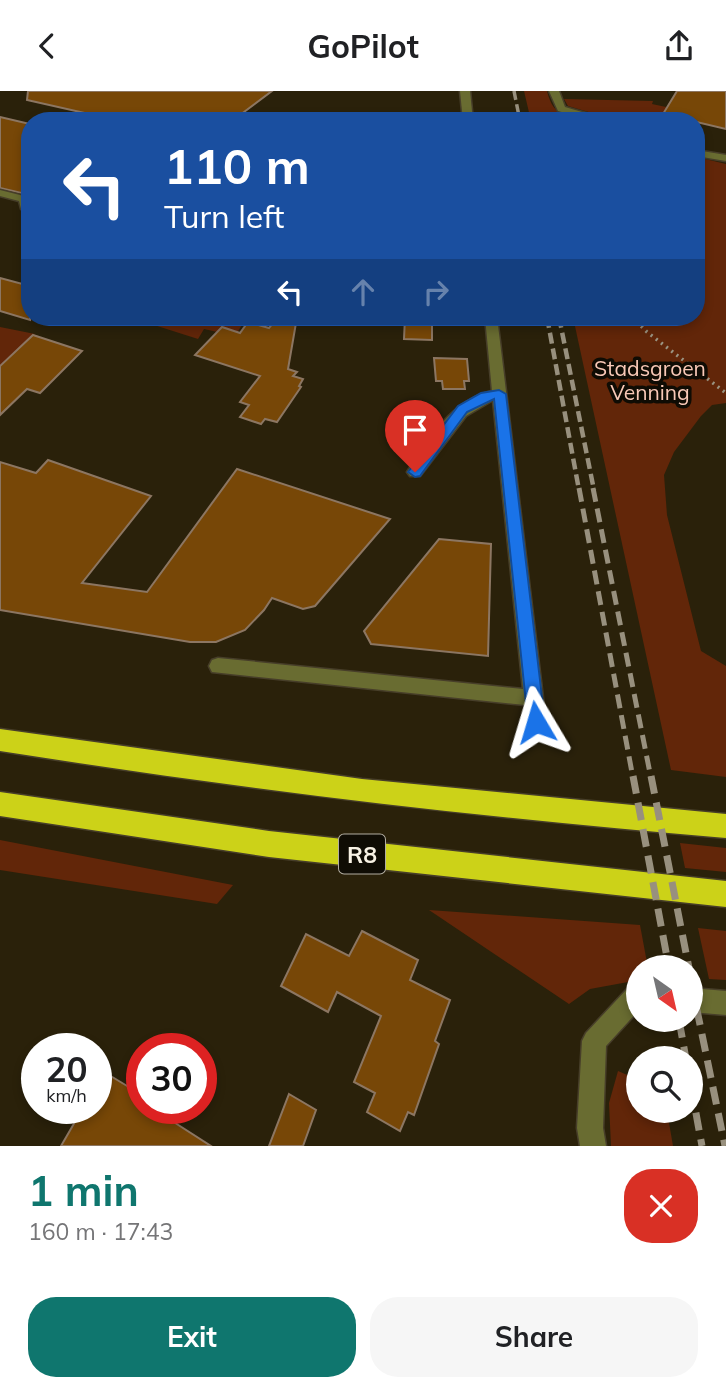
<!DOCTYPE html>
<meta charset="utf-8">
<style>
body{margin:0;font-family:Mulish,sans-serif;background:#f6f6f6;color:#202124;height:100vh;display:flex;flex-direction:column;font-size:26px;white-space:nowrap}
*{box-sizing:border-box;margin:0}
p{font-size:23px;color:#757577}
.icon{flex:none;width:38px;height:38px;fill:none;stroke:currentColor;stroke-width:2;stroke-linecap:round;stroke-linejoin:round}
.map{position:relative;height:1055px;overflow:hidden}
.details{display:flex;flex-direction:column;background:#fff;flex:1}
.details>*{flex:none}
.guide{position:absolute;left:21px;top:21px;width:684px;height:214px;border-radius:28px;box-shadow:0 4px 10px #0003;background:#1a4fa0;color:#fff;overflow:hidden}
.needle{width:46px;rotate:146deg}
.tools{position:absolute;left:626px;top:864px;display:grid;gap:14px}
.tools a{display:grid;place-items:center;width:77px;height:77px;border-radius:50%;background:#fff;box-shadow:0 4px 10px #0003;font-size:35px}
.speed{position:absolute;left:21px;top:942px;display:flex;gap:14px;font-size:35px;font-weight:700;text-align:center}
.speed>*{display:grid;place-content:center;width:91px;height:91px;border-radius:50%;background:#fff;box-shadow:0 4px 10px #0003;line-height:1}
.speed small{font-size:18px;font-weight:400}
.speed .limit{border:10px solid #d22;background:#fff;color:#111}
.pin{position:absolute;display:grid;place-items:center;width:60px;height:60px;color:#fff;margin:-72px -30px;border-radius:50% 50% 50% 0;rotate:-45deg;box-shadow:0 0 7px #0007}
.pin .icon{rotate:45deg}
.me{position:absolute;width:77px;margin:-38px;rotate:353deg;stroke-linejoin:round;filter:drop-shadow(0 0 5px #0008)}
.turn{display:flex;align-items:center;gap:24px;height:147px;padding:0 28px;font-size:32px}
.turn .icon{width:91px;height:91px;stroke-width:2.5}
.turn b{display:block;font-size:49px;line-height:60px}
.lanes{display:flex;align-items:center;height:66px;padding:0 28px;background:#0003;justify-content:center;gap:35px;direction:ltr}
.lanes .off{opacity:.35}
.round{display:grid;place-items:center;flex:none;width:74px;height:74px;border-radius:28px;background:#f6f6f6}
.headline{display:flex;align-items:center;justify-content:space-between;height:119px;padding:0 28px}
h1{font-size:42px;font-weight:700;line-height:52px;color:#0f766e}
.cta{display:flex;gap:14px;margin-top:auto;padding:14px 28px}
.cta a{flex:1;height:80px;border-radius:28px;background:#0f766e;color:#fff;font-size:28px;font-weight:700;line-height:80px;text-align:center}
.cta a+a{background:#f6f6f6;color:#202124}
header{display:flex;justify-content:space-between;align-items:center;height:91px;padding:0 28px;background:#fff;font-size:32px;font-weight:700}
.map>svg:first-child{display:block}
.green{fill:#622609}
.building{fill:#774707;stroke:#8c7662;stroke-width:2}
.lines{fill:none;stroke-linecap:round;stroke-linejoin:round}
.minor-casing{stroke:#473e29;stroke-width:3}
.highway-casing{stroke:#473e29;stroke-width:3}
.path{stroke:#9a9381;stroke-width:3.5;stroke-dasharray:2 4.5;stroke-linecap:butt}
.minor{fill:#696c31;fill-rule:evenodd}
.highway{fill:#ccd218;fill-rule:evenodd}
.rail-far3{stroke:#98907e;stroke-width:3.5;stroke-dasharray:9 4.5;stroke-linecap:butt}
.rail-far2{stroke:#98907e;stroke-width:4.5;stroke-dasharray:11 5;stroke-linecap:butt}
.rail-far1{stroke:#98907e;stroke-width:5;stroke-dasharray:14 7;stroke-linecap:butt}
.rail{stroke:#98907e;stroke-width:7;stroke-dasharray:18 9;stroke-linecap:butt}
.route{fill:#1a73e8;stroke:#114b97;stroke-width:2}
.labels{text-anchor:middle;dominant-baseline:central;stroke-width:7;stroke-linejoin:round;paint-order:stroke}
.far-park-label{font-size:21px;fill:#f9c9b7;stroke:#0f0c04}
.shield{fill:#0f0c04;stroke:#b2ada1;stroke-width:2}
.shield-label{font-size:23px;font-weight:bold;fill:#f8f2e4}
</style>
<header><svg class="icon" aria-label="back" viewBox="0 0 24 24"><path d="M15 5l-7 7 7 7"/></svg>GoPilot<svg class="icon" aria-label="share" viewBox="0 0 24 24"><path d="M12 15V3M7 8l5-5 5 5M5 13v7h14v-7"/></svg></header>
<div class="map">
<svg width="726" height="1055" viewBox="0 0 726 1055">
<rect width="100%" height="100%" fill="#2a210a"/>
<!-- green -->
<g class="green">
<path d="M524 0H547C554 28 567 24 593 30H531Z"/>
<path d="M564 8 653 10 652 13 699 23 696 30H619L568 15Z"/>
<path d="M697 66 726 73V312L712 314 701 325 674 361 664 384 667 424 701 560 726 575V686L671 679 573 226H696Z"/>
<path d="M129 226H247L235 245 204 238 198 248Z"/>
<path d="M0 236 35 243 0 275Z"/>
<path d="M0 749 233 794 217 813 0 779Z"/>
<path d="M680 752 726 757V781L685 777Z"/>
<path d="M429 819 640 834 648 877H639V889L590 898 569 913Z"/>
<path d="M698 837 726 840V889L709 888Z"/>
<path d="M618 980 639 989V1020H667L673 1055H611L609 1012Z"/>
</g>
<!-- building -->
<g class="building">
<path d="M28 0H272L232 30H120L27 9Z"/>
<path d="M677 0H726V38L663 23Z"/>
<path d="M0 26 30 33V104L0 97Z"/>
<path d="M0 187 30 195V229L0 220Z"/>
<path d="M405 226 432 227V249L404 248Z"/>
<path d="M277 227 296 232 288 278 297 281 293 285 303 288 299 295 301 296 277 331 265 328 261 333 240 326 249 314 240 311 260 285 195 264 222 236 240 242 248 231 269 237Z"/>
<path d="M33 244 82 260 40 302 27 298 0 324V275Z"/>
<path d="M434 267 467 268 469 290H464L465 298H443L442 290H436Z"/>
<path d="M48 369 151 405 82 492 147 501 237 378 390 428 315 515 303 518 272 507 264 519 245 539 216 551H190L0 519V371L36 382Z"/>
<path d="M439 448 491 453 488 565 371 553 364 540Z"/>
<path d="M362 840 418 869 410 889 450 909 435 950 439 953 414 1024 408 1021 400 1040 367 1021 375 1002 354 991 381 925 337 901 328 921 281 895 306 843 349 865Z"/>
<path d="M104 981 142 1004V1017H175L169 1028 211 1055H61L83 1017H96V994Z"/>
<path d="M289 1003 316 1019 303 1055H269Z"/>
</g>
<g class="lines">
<!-- minor casing -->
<g class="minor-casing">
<g id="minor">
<path d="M460 0H470L473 30H463Z"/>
<path d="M549 0H559L565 16 613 30H595L558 20Z"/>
<path d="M272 24 365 27 370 30 275 29 272 28Z"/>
<path d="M696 59 726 64V70L696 65Z"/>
<path d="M0 99 28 106 30 120 21 118 19 110 0 105Z"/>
<path d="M485 226H497L543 607 546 631 543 637 536 640 529 637 525 614 212 581 209 575 212 569 218 567 523 598 493 309 466 325 420 385H410L407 381C427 348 453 309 492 300Z"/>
<path d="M639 894V919L606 955 603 1037 606 1055H580L577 1037 582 950 586 942 627 898Z"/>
<path d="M691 897 726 900V924L691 921Z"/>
</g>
</g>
<!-- highway casing -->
<g class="highway-casing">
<g id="highway">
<path d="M0 638 362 688 726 723V747C483 727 241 698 0 660Z"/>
<path d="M0 701 269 740 726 790V816L269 766 0 725Z"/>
</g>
</g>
<!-- path -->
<path class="path" d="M632 226 647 241 726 302"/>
<!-- minor -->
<use href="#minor" class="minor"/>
<!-- highway -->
<use href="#highway" class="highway"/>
<!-- rail-far3 -->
<path class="rail-far3" d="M514 0 520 30"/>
<!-- rail-far2 -->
<g class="rail-far2">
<path d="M547 226 579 399"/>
<path d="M559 226 594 399"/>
</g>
<!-- rail-far1 -->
<g class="rail-far1">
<path d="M579 397 633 687"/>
<path d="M593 397 651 687"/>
</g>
<!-- rail -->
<g class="rail">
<path d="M633 685 669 877"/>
<path d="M651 685 689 877"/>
<path d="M691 890 725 1055"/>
<path d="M679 929 686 968"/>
<path d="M691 995 702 1055"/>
</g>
</g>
<!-- route -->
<path class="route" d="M499 299 506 303 545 631 543 636 536 639 530 636 528 631 494 308 467 321 420 385 415 386 408 381 458 315 481 302Z"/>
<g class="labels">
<!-- far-park labels -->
<g class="far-park-label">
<text x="650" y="277">Stadsgroen<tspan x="650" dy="24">Venning</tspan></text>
</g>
<!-- shield labels -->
<rect class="shield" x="339" y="743.5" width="46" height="39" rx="5"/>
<g class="shield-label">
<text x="362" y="763">R8</text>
</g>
</g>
</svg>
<div class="tools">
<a><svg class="needle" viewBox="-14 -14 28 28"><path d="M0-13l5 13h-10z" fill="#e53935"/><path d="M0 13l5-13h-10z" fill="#757577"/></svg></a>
<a><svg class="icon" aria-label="search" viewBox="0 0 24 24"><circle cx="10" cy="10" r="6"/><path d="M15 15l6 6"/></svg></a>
</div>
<div class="speed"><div>20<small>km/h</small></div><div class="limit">30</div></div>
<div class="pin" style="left:415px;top:381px;background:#d93025"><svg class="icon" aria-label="arrive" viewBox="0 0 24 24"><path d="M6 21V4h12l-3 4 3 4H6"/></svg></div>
<svg class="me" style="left:536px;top:631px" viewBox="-20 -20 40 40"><path d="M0-17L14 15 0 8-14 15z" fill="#1a73e8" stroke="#fff" stroke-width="4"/></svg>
<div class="guide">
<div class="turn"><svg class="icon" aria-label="left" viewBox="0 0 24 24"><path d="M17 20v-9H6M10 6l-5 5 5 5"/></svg><div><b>110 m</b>Turn left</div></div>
<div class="lanes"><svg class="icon" aria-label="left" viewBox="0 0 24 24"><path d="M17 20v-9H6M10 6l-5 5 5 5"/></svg><svg class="icon off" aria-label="ahead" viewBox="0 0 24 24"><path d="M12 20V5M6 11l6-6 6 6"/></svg><svg class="icon off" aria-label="right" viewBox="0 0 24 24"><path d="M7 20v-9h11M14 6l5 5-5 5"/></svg></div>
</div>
</div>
<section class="details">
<div class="headline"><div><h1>1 min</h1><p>160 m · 17:43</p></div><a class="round" style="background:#d93025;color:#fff"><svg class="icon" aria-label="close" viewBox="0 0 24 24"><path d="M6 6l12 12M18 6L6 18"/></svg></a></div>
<div class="cta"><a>Exit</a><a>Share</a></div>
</section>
